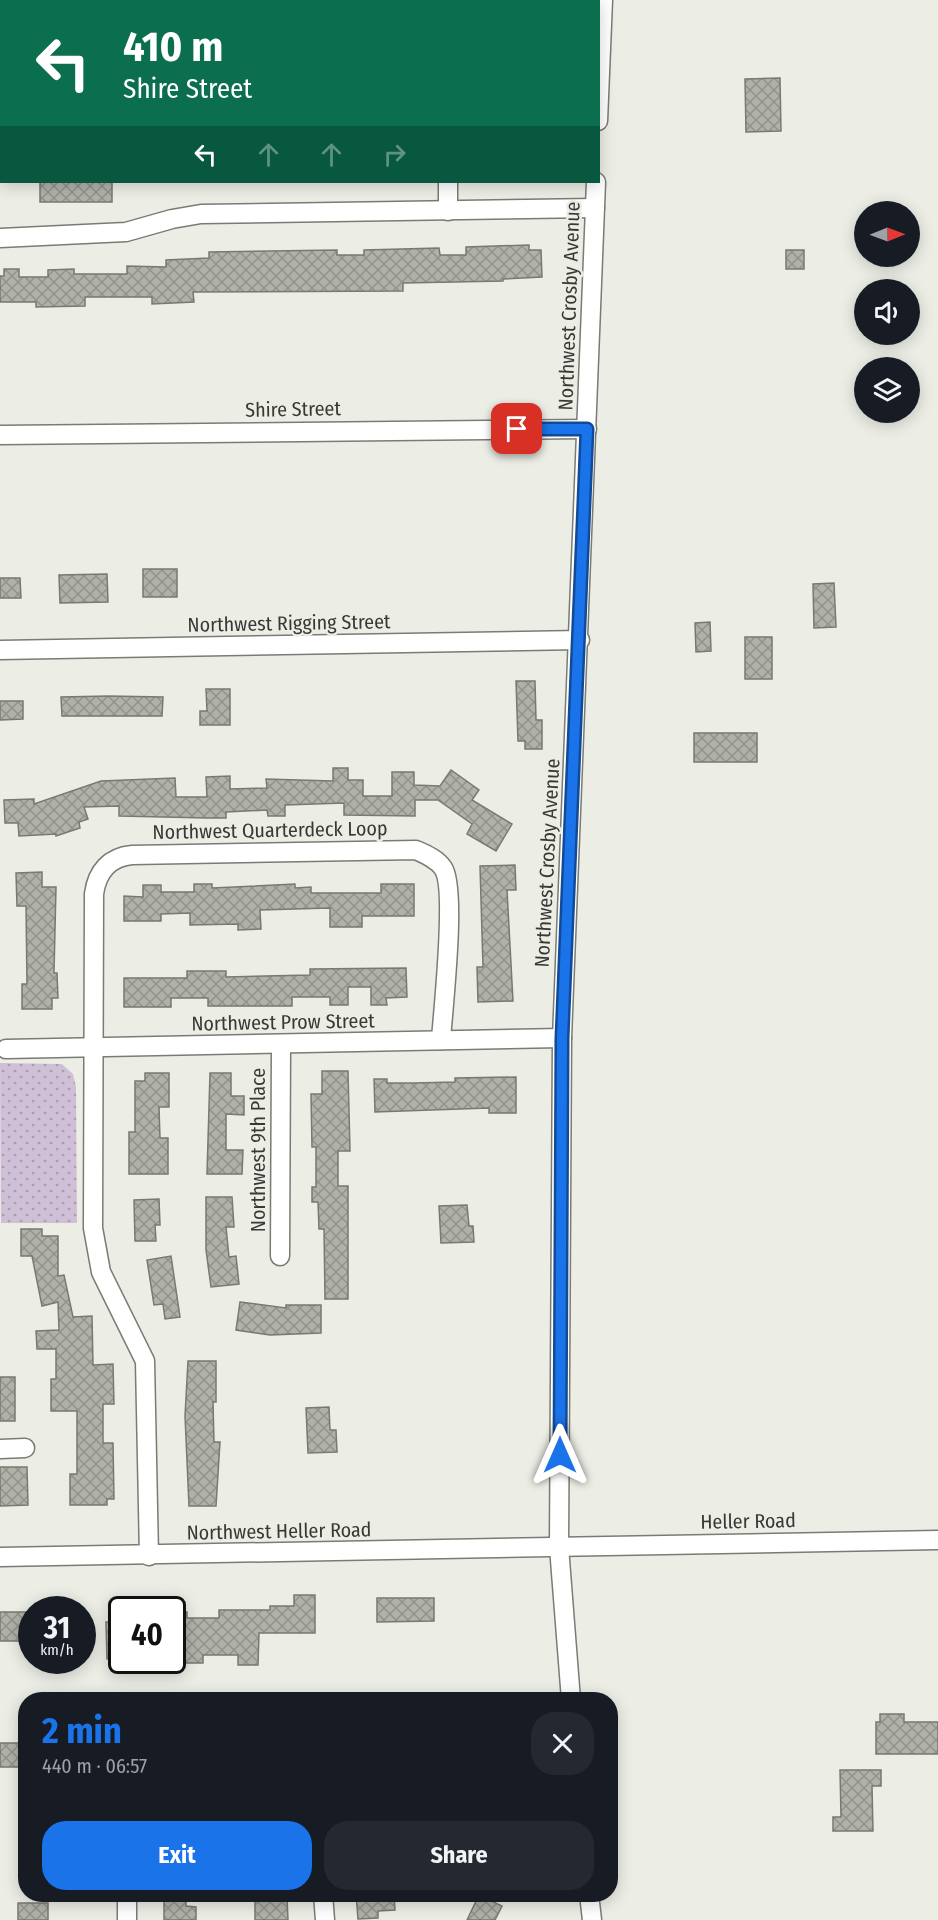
<!DOCTYPE html>
<meta charset="utf-8">
<style>
body{margin:0;font-family:"Fira Sans Condensed",sans-serif;background:#242831;color:#f1f3f6;height:100vh;display:flex;flex-direction:column;font-size:22px;white-space:nowrap}
*{box-sizing:border-box;margin:0}
p{font-size:20px;color:#9ea1a6}
.icon{flex:none;width:33px;height:33px;fill:none;stroke:currentColor;stroke-width:2;stroke-linecap:round;stroke-linejoin:round}
.map{position:relative;flex:1;overflow:hidden}
.details{position:absolute;left:18px;top:1692px;width:600px;height:210px;display:flex;flex-direction:column;background:#171b24;border-radius:24px;box-shadow:0 3px 15px #0003}
.details>*{flex:none}
.top-card{position:absolute;left:0px;top:0px;width:600px;height:183px;box-shadow:0 3px 15px #0003;background:#0b6e4f;color:#fff;overflow:hidden}
.needle{width:39px;rotate:89deg}
.buttons{position:absolute;left:854px;top:201px;display:grid;gap:12px}
.buttons a{display:grid;place-items:center;width:66px;height:66px;border-radius:50%;background:#171b24;box-shadow:0 3px 15px #0003;font-size:30px}
.speed{position:absolute;left:18px;top:1596px;display:flex;gap:12px;font-size:30px;font-weight:700;text-align:center}
.speed>*{display:grid;place-content:center;width:78px;height:78px;border-radius:50%;background:#171b24;box-shadow:0 3px 15px #0003;line-height:1}
.speed small{font-size:15px;font-weight:400}
.speed .limit{border:3px solid #111;border-radius:9px;background:#fff;color:#111}
.pin{position:absolute;display:grid;place-items:center;width:51px;height:51px;color:#fff;margin:-26px;border-radius:12px;box-shadow:0 3px 9px #0006}
.me{position:absolute;width:66px;margin:-33px;rotate:0deg;stroke-linejoin:round;filter:drop-shadow(0 0 4px #0008)}
.turn{display:flex;align-items:center;gap:21px;height:126px;padding:0 24px;font-size:27px}
.turn .icon{width:78px;height:78px;stroke-width:2.5}
.turn b{display:block;font-size:42px;line-height:51px}
.lanes{display:flex;align-items:center;height:57px;padding:0 24px;background:#0003;justify-content:center;gap:30px;direction:ltr}
.lanes .off{opacity:.35}
.round{display:grid;place-items:center;flex:none;width:63px;height:63px;border-radius:24px;background:#242831}
.overview{display:flex;align-items:center;justify-content:space-between;height:102px;padding:0 24px}
h1{font-size:36px;font-weight:700;line-height:45px;color:#1a73e8}
.cta{display:flex;gap:12px;margin-top:auto;padding:12px 24px}
.cta a{flex:1;height:69px;border-radius:24px;background:#1a73e8;color:#fff;font-size:24px;font-weight:700;line-height:69px;text-align:center}
.cta a+a{background:#242831;color:#f1f3f6}
.map>svg:first-child{display:block}
.grass{fill:url(#grass-dots)}
.building{fill:url(#building-cross-hatch);stroke:#777972;stroke-width:1.5}
.lines{fill:none;stroke-linecap:round;stroke-linejoin:round}
.minor-casing{stroke:#797b74;stroke-width:21}
.minor{stroke:#fff;stroke-width:18}
.route-casing{stroke:#114b97;stroke-width:15}
.route{stroke:#1a73e8;stroke-width:10}
.labels{text-anchor:middle;dominant-baseline:central;stroke-width:5;stroke-linejoin:round;paint-order:stroke}
.street-label{font-size:20px;fill:#383936;stroke:#eceee6}
</style>
<div class="map">
<svg width="938" height="1920" viewBox="0 0 938 1920">
<defs>
<pattern id="grass-dots" width="8" height="8" patternUnits="userSpaceOnUse" patternTransform="scale(1.5)"><rect width="8" height="8" fill="#d0c0d7"/><path d="M2 2h.1M6 6h.1" fill="none" stroke="#aa9daf" stroke-width="1.8" stroke-linecap="round"/></pattern>
<pattern id="building-cross-hatch" width="8" height="8" patternUnits="userSpaceOnUse" patternTransform="scale(1.5)"><rect width="8" height="8" fill="#b0b2aa"/><path d="M0 0l8 8M0 8l8-8" fill="none" stroke="#90928b"/></pattern>
</defs>
<rect width="100%" height="100%" fill="#eceee6"/>
<!-- grass -->
<path class="grass" d="M0 1063 62 1064 73 1074 76 1087 77 1223H1Z"/>
<!-- building -->
<g class="building">
<path d="M780 78 781 131 746 132 745 79Z"/>
<rect x="40" y="182" width="72" height="20"/>
<path d="M529 245V250H541L542 277 503 279V281L403 283V291L193 292 194 302 152 304V297H85V306L36 307V302H0V276H4V269H19V277H48V270L74 269V274H127V266L166 267V260L209 258V252L337 250V255H364V250L439 248 440 255H466V247Z"/>
<rect x="786" y="250" width="18" height="19"/>
<rect x="143" y="569" width="34" height="28"/>
<path d="M107 574 108 602 60 603 59 575Z"/>
<path d="M0 578H20L21 598H0Z"/>
<path d="M834 583 836 627 814 628 813 584Z"/>
<path d="M710 622 711 651 696 652 695 623Z"/>
<rect x="745" y="637" width="27" height="42"/>
<path d="M516 681H535L536 720H542V749H525V741H518Z"/>
<path d="M206 689H230V725H200V711H207Z"/>
<path d="M109 696 163 697 162 716H62L61 697Z"/>
<path d="M0 701H23V719L0 720Z"/>
<rect x="694" y="733" width="63" height="29"/>
<path d="M333 768H348V780H363V796H392V772H414V785L440 786 451 770 479 790 472 800 512 824 496 851 467 834 472 824 438 800H415V816L344 815V803L285 805V816H268L267 810 226 812V818H208L119 816V806L84 807 88 819 79 822 80 828 56 836V834L19 836 18 823H5L4 800 34 799V804L101 781 175 778 176 797H207L206 777 230 776V789L267 788 266 779 333 781Z"/>
<path d="M515 865 516 890H507L513 1001 478 1002 477 967H483L480 866Z"/>
<path d="M42 872V887H56L54 973H57L58 998H52V1009H22V984H27L26 906H17L16 873Z"/>
<path d="M194 884H212V888L295 884V888L311 887V893H381V884H414V916H362V927H330V908L260 910 261 929 238 930V924L190 925V913L161 914V921H124V896L143 897V885H161V892H194Z"/>
<path d="M406 968 407 997 386 998 387 1005H371V987H348V1005H330V997H292V1006H208V998H171V1007H124V978H187V971H226V977L310 975V969Z"/>
<path d="M322 1071H348L350 1151H338V1186H348V1299H325L324 1229H319L318 1202H312V1187H316V1147H312L311 1094H322Z"/>
<path d="M145 1073H169V1107H159L160 1138H168V1174H129V1132H135V1081H145Z"/>
<path d="M210 1073H231V1096H244V1115L226 1114V1150H243L242 1174H207Z"/>
<path d="M516 1077V1113H489V1108L375 1112 374 1079H387V1083H414L455 1082V1078Z"/>
<path d="M206 1197H232L234 1227H226L229 1257 236 1256 239 1284 211 1287 206 1250Z"/>
<path d="M159 1199 160 1225H155L156 1241H135L134 1200Z"/>
<path d="M467 1205 469 1226H473L474 1242 441 1243 439 1206Z"/>
<path d="M21 1229H42V1236H58V1276L64 1275 73 1317 92 1316 93 1365 113 1364 114 1404H103V1443H113L114 1499H107V1505H70V1474H77V1411H51V1379H56V1349H37L36 1331 59 1330 58 1302 42 1306 32 1256H21Z"/>
<path d="M171 1256 180 1317 165 1319 163 1304 154 1305 147 1260Z"/>
<path d="M240 1302 286 1308V1305H321V1333L270 1335 236 1330Z"/>
<path d="M188 1361H216V1402H213L214 1442H220L216 1506H189L185 1416Z"/>
<rect x="0" y="1377" width="15" height="44"/>
<path d="M329 1407 330 1430H336L337 1452 308 1453 306 1408Z"/>
<path d="M0 1467H27L28 1505 0 1506Z"/>
<path d="M294 1595H315V1633H259L258 1665H238V1655H203V1663H183V1656H172V1612H187V1618H219V1610H270V1606H294Z"/>
<path d="M377 1598H434V1621L377 1622Z"/>
<rect x="0" y="1612" width="32" height="29"/>
<path d="M106 1622H122V1658L107 1659Z"/>
<path d="M880 1714H904V1722H938V1754H876V1722H880Z"/>
<rect x="0" y="1743" width="26" height="24"/>
<path d="M840 1770H881V1786H872L873 1831H833V1817H841Z"/>
<path d="M356 1894H394L395 1910 378 1911V1918L358 1919Z"/>
<path d="M479 1895 502 1906 495 1920H467Z"/>
<path d="M287 1897 288 1920H255V1898Z"/>
<path d="M164 1901H186V1906L196 1907V1920H164Z"/>
<rect x="18" y="1903" width="30" height="17"/>
</g>
<g class="lines">
<!-- minor casing -->
<g class="minor-casing">
<g id="minor">
<path d="M384 0 385 2"/>
<path d="M157 2 158 0"/>
<path d="M0 51H2"/>
<path d="M598 121 603 0"/>
<path d="M448 211V182"/>
<path d="M0 238 126 232 172 219 201 214 595 208"/>
<path d="M0 435 587 429"/>
<path d="M0 650 580 640"/>
<path d="M6 1049 562 1038"/>
<path d="M280 1256 281 1045"/>
<path d="M0 1449 25 1448"/>
<path d="M149 1556 145 1361 101 1272 93 1228 94 894C97 871 110 857 132 855L416 850C425 854 437 859 443 868 457 888 443 1009 441 1040"/>
<path d="M0 1557 938 1540"/>
<path d="M571 1700 559 1547 562 1038 596 182"/>
<path d="M127 1894V1920"/>
<path d="M323 1894 325 1920"/>
<path d="M589 1894 592 1920"/>
</g>
</g>
<!-- minor -->
<use href="#minor" class="minor"/>
</g>
<g class="lines">
<!-- route casing -->
<g class="route-casing">
<path id="route" d="M517 429H587L562 1038 560 1455"/>
</g>
<!-- route -->
<use href="#route" class="route"/>
</g>
<g class="labels">
<!-- street labels -->
<g class="street-label">
<text transform="translate(569 306) rotate(-88)">Northwest Crosby Avenue</text>
<text transform="translate(293 409) rotate(-1)">Shire Street</text>
<text transform="translate(289 623) rotate(-1)">Northwest Rigging Street</text>
<text transform="translate(270 830) rotate(-1)">Northwest Quarterdeck Loop</text>
<text transform="translate(547 863) rotate(-87)">Northwest Crosby Avenue</text>
<text transform="translate(283 1022) rotate(-1)">Northwest Prow Street</text>
<text transform="translate(258 1150) rotate(-90)">Northwest 9th Place</text>
<text transform="translate(748 1521) rotate(-1)">Heller Road</text>
<text transform="translate(279 1531) rotate(-1)">Northwest Heller Road</text>
</g>
</g>
</svg>
<div class="buttons">
<a><svg class="needle" viewBox="-14 -14 28 28"><path d="M0-13l5 13h-10z" fill="#e53935"/><path d="M0 13l5-13h-10z" fill="#9ea1a6"/></svg></a>
<a><svg class="icon" aria-label="sound" viewBox="0 0 24 24"><path d="M4 9h4l5-4v14l-5-4H4zM17 9q2 3 0 6"/></svg></a>
<a><svg class="icon" aria-label="layers" viewBox="0 0 24 24"><path d="M12 4l9 5-9 5-9-5zM3 14l9 5 9-5"/></svg></a>
</div>
<div class="speed"><div>31<small>km/h</small></div><div class="limit">40</div></div>
<div class="pin" style="left:517px;top:429px;background:#d93025"><svg class="icon" aria-label="arrive" viewBox="0 0 24 24"><path d="M6 21V4h12l-3 4 3 4H6"/></svg></div>
<svg class="me" style="left:560px;top:1455px" viewBox="-20 -20 40 40"><path d="M0-17L14 15 0 8-14 15z" fill="#1a73e8" stroke="#fff" stroke-width="4"/></svg>
<div class="top-card">
<div class="turn"><svg class="icon" aria-label="left" viewBox="0 0 24 24"><path d="M17 20v-9H6M10 6l-5 5 5 5"/></svg><div><b>410 m</b>Shire Street</div></div>
<div class="lanes"><svg class="icon" aria-label="left" viewBox="0 0 24 24"><path d="M17 20v-9H6M10 6l-5 5 5 5"/></svg><svg class="icon off" aria-label="ahead" viewBox="0 0 24 24"><path d="M12 20V5M6 11l6-6 6 6"/></svg><svg class="icon off" aria-label="ahead" viewBox="0 0 24 24"><path d="M12 20V5M6 11l6-6 6 6"/></svg><svg class="icon off" aria-label="right" viewBox="0 0 24 24"><path d="M7 20v-9h11M14 6l5 5-5 5"/></svg></div>
</div>
<section class="details">
<div class="overview"><div><h1>2 min</h1><p>440 m · 06:57</p></div><a class="round"><svg class="icon" aria-label="close" viewBox="0 0 24 24"><path d="M6 6l12 12M18 6L6 18"/></svg></a></div>
<div class="cta"><a>Exit</a><a>Share</a></div>
</section>
</div>
